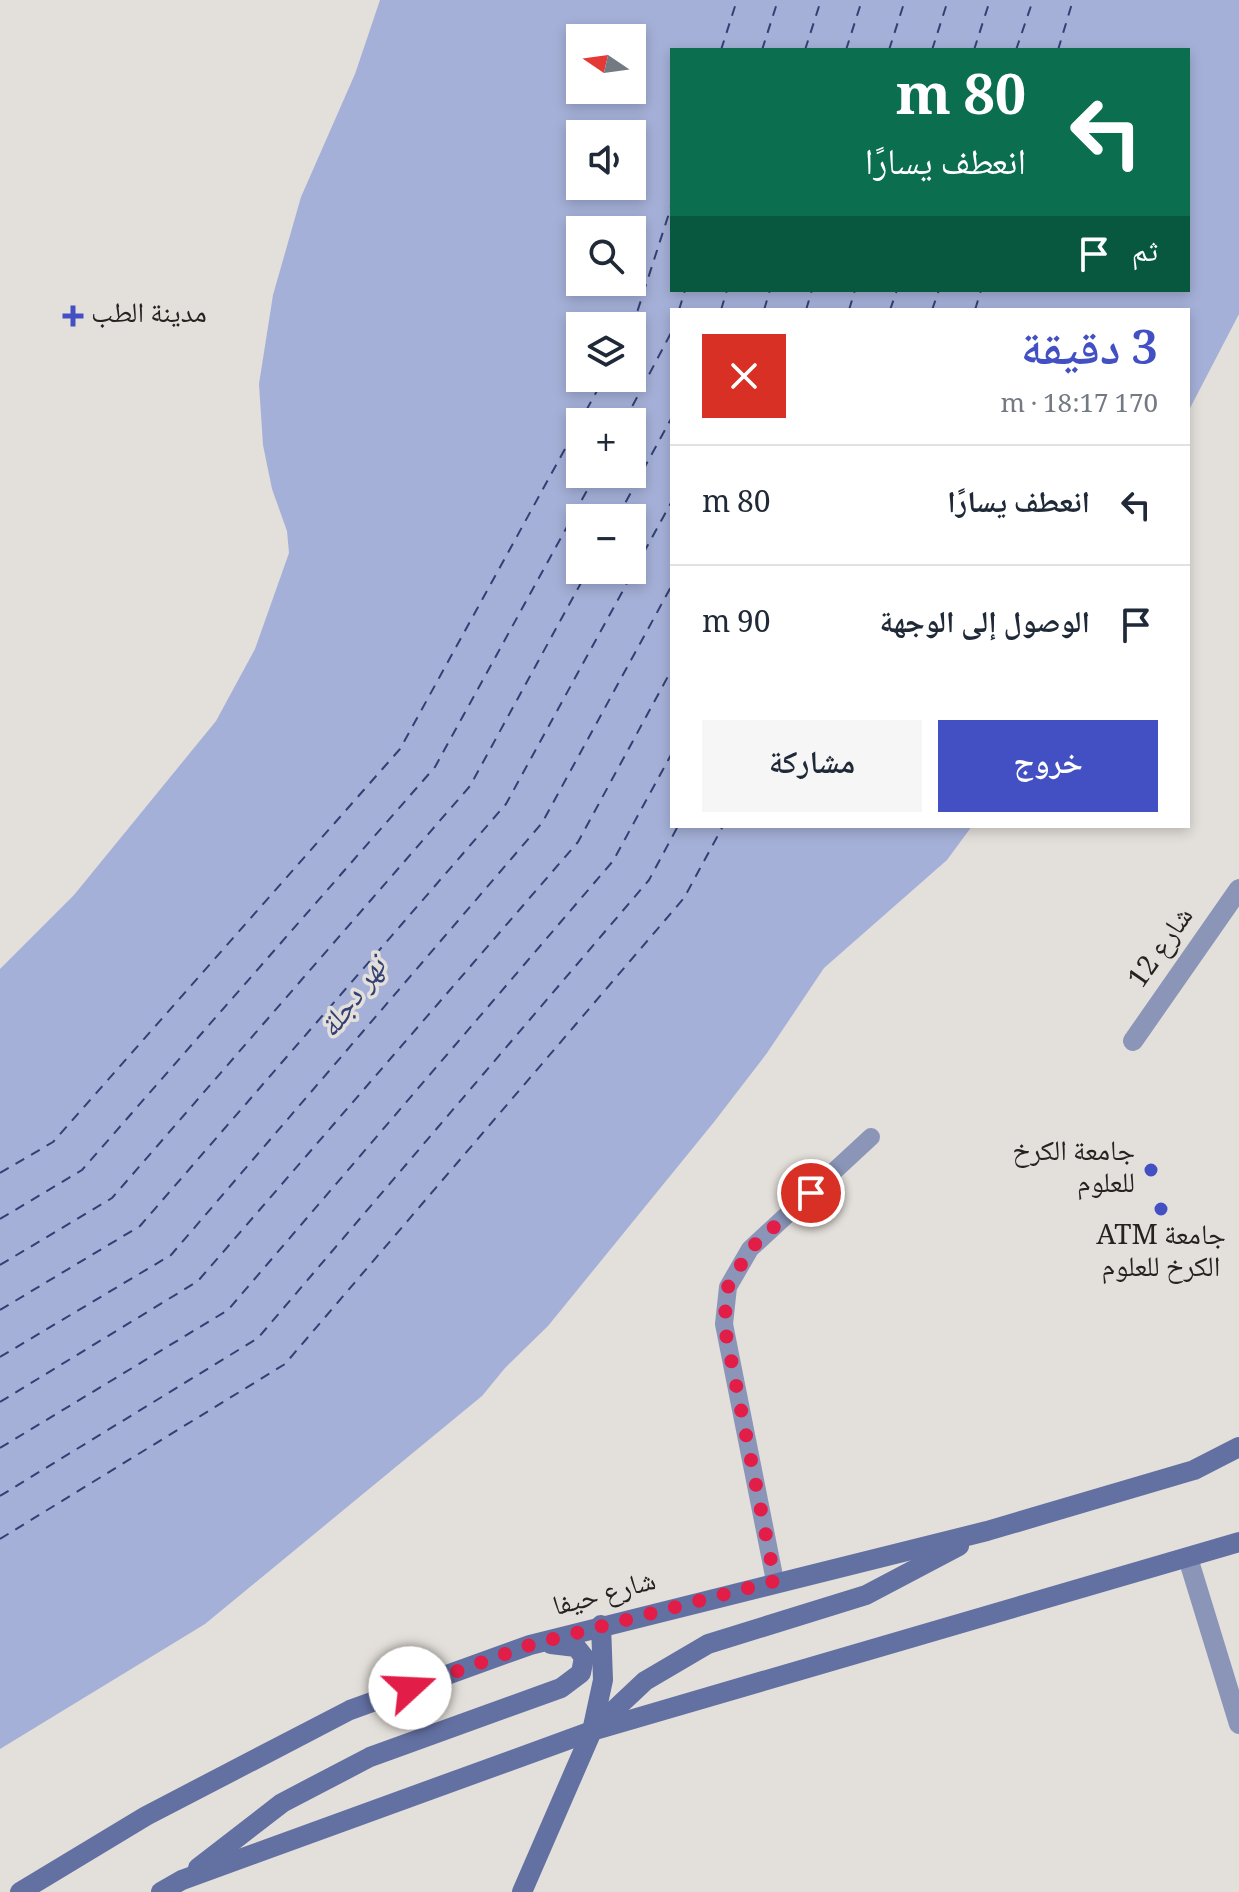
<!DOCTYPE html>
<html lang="ar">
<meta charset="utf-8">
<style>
body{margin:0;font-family:Georgia,"Noto Naskh Arabic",serif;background:#f6f6f7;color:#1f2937;direction:rtl;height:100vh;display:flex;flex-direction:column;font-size:30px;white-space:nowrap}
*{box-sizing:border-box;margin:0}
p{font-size:26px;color:#747a83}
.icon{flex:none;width:44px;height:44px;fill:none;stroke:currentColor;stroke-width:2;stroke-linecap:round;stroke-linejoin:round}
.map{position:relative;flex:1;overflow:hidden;direction:ltr}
.side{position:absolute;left:670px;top:308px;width:520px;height:520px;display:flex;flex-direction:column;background:#fff;border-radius:0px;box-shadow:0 4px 12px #0003;direction:rtl}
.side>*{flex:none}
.top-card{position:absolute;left:670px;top:48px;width:520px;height:244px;border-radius:0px;box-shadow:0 4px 12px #0003;direction:rtl;background:#0b6e4f;color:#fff;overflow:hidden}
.needle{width:52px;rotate:283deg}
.fabs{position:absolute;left:566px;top:24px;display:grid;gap:16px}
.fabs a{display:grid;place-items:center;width:80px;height:80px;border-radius:0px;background:#fff;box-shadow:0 4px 12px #0003;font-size:40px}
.pin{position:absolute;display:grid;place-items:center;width:68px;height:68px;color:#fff;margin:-34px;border:4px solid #fff;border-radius:50%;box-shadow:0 2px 8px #0007}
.me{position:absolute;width:88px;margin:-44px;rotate:70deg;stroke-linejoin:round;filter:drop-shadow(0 0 6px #0008)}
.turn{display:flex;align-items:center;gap:28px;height:168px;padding:0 32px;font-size:36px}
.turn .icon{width:104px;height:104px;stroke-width:2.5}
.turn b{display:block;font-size:56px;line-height:68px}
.then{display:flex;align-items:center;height:76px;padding:0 32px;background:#0003;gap:16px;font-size:30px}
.round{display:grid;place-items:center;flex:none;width:84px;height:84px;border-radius:0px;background:#f6f6f7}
.overview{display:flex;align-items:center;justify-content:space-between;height:136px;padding:0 32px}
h1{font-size:48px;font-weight:600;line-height:60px;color:#4250c4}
.button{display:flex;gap:16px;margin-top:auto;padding:16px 32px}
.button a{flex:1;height:92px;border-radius:0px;background:#4250c4;color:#fff;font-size:32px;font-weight:600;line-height:92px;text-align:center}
.button a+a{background:#f6f6f7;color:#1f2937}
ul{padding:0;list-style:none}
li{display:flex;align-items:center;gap:24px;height:120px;padding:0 32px;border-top:2px solid #e0e1e3}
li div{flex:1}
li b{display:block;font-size:30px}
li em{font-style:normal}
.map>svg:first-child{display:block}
.water{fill:#a5b0d8;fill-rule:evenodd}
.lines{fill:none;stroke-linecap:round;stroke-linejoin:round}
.ferry{stroke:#343f73;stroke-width:2;stroke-dasharray:10 8;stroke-linecap:butt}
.service{stroke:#8a95b8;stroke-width:18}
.minor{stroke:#8a95b8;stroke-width:20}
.secondary{stroke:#6270a2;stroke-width:20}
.route{stroke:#e11d48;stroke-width:14;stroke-dasharray:0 25.2}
.poi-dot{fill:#4250c4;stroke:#e3dfda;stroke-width:3}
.labels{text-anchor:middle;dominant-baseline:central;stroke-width:7;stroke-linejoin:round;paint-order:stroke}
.poi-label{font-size:28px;fill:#252322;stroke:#e3dfda;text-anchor:start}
.street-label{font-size:28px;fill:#252322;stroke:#e3dfda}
.water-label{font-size:30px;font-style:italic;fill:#343f73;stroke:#e3dfda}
</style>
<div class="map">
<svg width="1239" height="1892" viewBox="0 0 1239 1892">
<rect width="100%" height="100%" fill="#e3dfda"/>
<!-- water -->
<path class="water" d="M380 0H1239V314L1188 412V310H672V826H972L947 860 824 968 767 1053 714 1122 548 1326 505 1368 482 1396 205 1624 0 1749V969L74 895 216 721 255 649 289 553 287 531 272 489 263 445 259 384 273 295 301 197 355 74ZM580 38H632V90H580ZM672 50H1188V290H672ZM580 134H632V186H580ZM580 230H632V282H580ZM580 326H632V378H580ZM580 422H632V474H580ZM632 518V570H580V518Z"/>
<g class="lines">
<!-- ferry -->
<g class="ferry">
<path d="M721 50 737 0"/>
<path d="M762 50 778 0"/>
<path d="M805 50 821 0"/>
<path d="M846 50 862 0"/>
<path d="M889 50 905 0"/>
<path d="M932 50 948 0"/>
<path d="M974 50 990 0"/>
<path d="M1016 50 1033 0"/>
<path d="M1058 50 1073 0"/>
<path d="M679 310 685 290"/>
<path d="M721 310 727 290"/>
<path d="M764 310 770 290"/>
<path d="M806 310 812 290"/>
<path d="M849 310 855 290"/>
<path d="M890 310 897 290"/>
<path d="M932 310 939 290"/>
<path d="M975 310 981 290"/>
<path d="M632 328 672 204"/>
<path d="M624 422 672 331"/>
<path d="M617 518 672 417"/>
<path d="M0 1173 53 1142 400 749 604 378"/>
<path d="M0 1219 82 1170 435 767 596 474"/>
<path d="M0 1265 112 1198 470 786 588 570"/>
<path d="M0 1310 140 1226 506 804 672 501"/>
<path d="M0 1357 171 1255 542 823 672 585"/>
<path d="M0 1402 198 1281 578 842 672 669"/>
<path d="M0 1448 228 1310 613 861 672 753"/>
<path d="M0 1496 258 1338 649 880 678 826"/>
<path d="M0 1539 285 1364 684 898 723 826"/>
</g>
<!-- service -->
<path class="service" d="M775 1581 724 1324 728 1287 750 1249 871 1137"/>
<!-- minor -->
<g class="minor">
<path d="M1133 1041 1239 889"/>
<path d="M1188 1558 1239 1724"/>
</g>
<!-- secondary -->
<g class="secondary">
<path d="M595 1728 645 1681 708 1644 866 1595 959 1546"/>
<path d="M198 1868 282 1803 370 1757 561 1688 581 1673 584 1657 576 1647 551 1644"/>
<path d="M20 1892 146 1816 350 1710 530 1645 987 1531 1194 1470 1239 1447"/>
<path d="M161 1892 182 1880 592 1731 1239 1542"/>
<path d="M522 1892 592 1731 603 1680 601 1625"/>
</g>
</g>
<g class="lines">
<!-- route -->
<path class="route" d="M410 1688 530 1645 775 1581 724 1324 728 1287 750 1249 811 1193"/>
</g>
<!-- markers -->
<g class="poi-dot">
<path d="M69 304h8v8h8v8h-8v8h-8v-8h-8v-8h8z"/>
<circle cx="1151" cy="1170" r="8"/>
<circle cx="1161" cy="1209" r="8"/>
</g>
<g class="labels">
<!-- poi labels -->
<g class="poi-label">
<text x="91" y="316">مدينة الطب</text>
<text x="1135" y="1154" text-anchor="end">جامعة الكرخ<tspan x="1135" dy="32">للعلوم</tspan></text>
<text x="1161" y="1238" text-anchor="middle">ATM جامعة<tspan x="1161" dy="32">الكرخ للعلوم</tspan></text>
</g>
<!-- street labels -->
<g class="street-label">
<text transform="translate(1163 949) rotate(-55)">شارع 12</text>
<text transform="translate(605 1596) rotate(-15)">شارع حيفا</text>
</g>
<!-- water labels -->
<g class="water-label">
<text transform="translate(355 999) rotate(-54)">نهر دجلة</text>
</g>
</g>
</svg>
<div class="fabs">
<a><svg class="needle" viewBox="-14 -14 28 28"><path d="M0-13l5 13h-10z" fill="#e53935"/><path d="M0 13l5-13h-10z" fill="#747a83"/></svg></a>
<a><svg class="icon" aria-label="sound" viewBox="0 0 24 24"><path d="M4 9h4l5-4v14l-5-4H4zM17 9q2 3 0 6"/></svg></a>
<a><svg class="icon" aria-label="search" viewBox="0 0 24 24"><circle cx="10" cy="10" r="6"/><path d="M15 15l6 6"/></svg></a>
<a><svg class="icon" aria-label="layers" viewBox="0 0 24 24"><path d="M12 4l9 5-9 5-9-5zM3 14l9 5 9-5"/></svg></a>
<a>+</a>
<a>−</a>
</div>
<div class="pin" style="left:811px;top:1193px;background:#d93025"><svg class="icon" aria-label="arrive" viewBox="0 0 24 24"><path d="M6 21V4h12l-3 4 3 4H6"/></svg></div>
<svg class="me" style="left:410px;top:1688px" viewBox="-20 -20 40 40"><circle r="19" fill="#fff"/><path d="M0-13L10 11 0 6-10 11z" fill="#e11d48"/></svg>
<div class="top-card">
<div class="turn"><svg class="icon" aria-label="left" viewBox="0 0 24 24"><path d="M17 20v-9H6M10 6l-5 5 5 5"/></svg><div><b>80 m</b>انعطف يسارًا</div></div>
<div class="then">ثم<svg class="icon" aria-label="arrive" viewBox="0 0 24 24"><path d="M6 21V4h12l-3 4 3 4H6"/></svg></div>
</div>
<section class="side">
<div class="overview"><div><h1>3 دقيقة</h1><p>170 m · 18:17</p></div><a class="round" style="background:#d93025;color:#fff"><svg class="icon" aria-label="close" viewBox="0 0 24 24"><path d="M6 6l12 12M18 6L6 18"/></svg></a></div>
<ul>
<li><svg class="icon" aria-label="left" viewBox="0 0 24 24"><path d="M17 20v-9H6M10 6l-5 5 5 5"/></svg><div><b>انعطف يسارًا</b></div><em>80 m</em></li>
<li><svg class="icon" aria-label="arrive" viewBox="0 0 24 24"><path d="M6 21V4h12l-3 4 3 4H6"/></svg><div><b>الوصول إلى الوجهة</b></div><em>90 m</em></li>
</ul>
<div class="button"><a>خروج</a><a>مشاركة</a></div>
</section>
</div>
